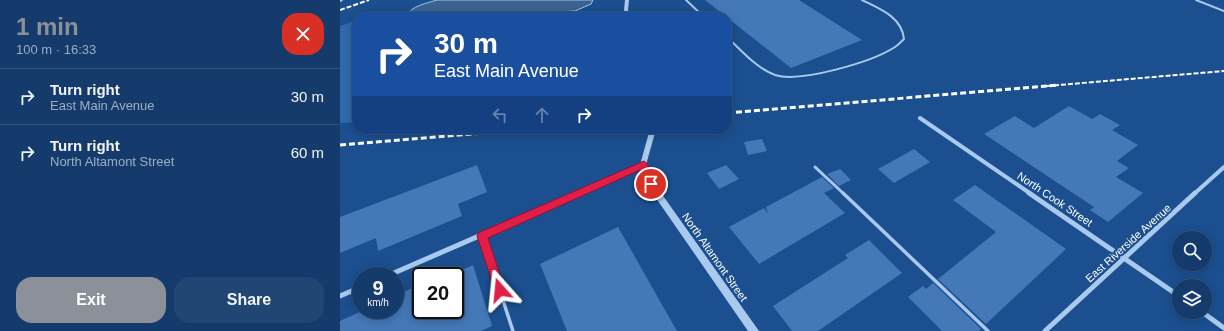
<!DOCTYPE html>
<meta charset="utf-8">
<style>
body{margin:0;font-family:Helvetica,sans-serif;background:#214673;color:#f1f3f6;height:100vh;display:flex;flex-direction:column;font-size:15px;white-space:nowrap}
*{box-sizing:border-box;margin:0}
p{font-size:13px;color:#9dadc1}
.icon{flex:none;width:22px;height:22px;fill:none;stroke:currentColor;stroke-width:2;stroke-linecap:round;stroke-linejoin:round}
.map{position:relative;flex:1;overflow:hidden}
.drawer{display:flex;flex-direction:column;background:#143b6b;width:340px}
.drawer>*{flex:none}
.hud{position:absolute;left:12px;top:12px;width:380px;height:122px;border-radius:16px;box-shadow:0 2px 10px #0003,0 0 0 1px #33557e;background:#1a4fa0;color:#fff;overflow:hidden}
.tools{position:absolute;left:832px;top:231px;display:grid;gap:8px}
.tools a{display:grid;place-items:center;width:40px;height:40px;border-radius:50%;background:#143b6b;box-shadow:0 2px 10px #0003,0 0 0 1px #33557e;font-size:20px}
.speed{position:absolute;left:12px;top:267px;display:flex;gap:8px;font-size:20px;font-weight:700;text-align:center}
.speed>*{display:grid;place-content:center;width:52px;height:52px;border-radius:50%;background:#143b6b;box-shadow:0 2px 10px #0003,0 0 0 1px #33557e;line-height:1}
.speed small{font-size:10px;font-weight:400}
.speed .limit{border:2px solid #111;border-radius:6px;background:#fff;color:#111}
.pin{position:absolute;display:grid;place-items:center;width:34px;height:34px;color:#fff;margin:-17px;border:2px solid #fff;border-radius:50%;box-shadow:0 1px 4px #0007}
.me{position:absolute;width:44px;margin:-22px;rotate:342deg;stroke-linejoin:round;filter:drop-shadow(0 0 3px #0008)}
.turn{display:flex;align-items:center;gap:14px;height:84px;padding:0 16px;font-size:18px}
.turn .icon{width:52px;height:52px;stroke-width:2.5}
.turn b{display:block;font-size:28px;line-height:34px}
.lanes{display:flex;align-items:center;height:38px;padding:0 16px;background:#0003;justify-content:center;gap:20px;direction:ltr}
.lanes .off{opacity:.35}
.round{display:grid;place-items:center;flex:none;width:42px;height:42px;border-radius:16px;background:#214673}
.summary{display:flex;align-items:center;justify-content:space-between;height:68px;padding:0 16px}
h1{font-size:24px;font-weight:700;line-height:30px;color:#8c9099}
.action{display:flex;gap:8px;margin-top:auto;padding:8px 16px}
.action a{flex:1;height:46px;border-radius:16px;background:#8c9099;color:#fff;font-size:16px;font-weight:700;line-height:46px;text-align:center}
.action a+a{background:#214673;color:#f1f3f6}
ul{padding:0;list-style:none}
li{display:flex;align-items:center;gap:12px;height:56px;padding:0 16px;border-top:1px solid #33557e}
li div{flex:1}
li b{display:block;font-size:15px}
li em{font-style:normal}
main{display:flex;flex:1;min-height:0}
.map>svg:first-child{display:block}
.green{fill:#2e69ad}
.water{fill:#3c6290;stroke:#9cc4f0}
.building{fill:#4478b7}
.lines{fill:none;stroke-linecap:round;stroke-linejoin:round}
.service-far2{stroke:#a9c9ee;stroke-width:2}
.service-far1{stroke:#a9c9ee;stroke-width:3}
.service{stroke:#a9c9ee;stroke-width:3.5}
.minor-far1{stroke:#a9c9ee;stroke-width:4}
.minor{stroke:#a9c9ee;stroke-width:5}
.tertiary{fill:#a9c9ee;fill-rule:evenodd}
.rail-far1{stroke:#fff;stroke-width:2;stroke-dasharray:5 2;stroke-linecap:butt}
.rail{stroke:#fff;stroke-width:3;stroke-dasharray:6 3;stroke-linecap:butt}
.route{fill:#e11d48;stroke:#92132f}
.labels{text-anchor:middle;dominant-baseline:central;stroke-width:4;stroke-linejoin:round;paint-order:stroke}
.street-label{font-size:11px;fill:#fff;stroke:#1b4f8f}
</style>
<main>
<section class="drawer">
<div class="summary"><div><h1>1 min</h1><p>100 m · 16:33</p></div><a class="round" style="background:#d93025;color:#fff"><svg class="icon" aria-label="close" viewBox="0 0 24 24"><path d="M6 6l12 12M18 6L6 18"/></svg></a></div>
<ul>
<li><svg class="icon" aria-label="right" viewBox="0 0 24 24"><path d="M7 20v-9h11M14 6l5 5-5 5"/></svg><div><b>Turn right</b><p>East Main Avenue</p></div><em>30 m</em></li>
<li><svg class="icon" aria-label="right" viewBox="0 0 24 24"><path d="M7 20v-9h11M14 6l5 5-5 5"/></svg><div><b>Turn right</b><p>North Altamont Street</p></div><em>60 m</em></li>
</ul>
<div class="action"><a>Exit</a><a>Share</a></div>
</section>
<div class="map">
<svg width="884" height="331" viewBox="0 0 884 331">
<rect width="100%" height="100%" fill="#1b4f8f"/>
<!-- green -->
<path class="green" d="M17 20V122L0 123V26Z"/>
<!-- water -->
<path class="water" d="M97 0H253L251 4 235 11 132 17 67 16C70 6 88 3 97 0Z"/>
<!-- building -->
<g class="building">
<path d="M365 0H459L522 40 451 68Z"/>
<path d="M729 106 752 119 760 114 780 125 772 130 798 145 777 161 789 168 776 177 803 193 768 222 750 210 754 207 644 134 675 116 694 128Z"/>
<path d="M422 139 427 151 408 155 404 142Z"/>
<path d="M574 149 590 162 554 183 538 169Z"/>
<path d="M137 165 147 192 118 204 122 216 38 251 36 238 0 253V217Z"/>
<path d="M386 165 399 179 379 189 367 173Z"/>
<path d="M500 169 511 180 499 186 487 174Z"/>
<path d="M482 177 494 188 484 193 505 213 419 264 389 227 424 208 428 214 426 207Z"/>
<path d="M635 185 726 249 646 324 598 279 656 232 613 200Z"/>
<path d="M278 227 337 331H227L200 264Z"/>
<path d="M529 240 562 273 478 331H452L433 306 508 258 505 255Z"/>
<path d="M133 265 152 326 141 331H0V321L24 310H55V296L81 284V310H115V273Z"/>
<path d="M593 283 641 329 638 331H602L568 297 583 286 586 289Z"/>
</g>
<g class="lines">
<!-- service-far2 -->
<g class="service-far2">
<path d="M346 0 364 17"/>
<path d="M856 0 884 11"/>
<path d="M0 1 2 0"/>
<path d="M387 37C401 50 416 68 435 75 460 83 532 62 555 47 558 45 561 42 564 39 562 17 540 9 522 0"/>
</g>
<!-- service-far1 -->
<path class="service-far1" d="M475 167 504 194"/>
<!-- service -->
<g class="service">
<path d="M503 193 648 331"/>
<path d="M142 236 173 331"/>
</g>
<!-- minor-far1 -->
<g class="minor-far1">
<path d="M580 118 691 194"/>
<path d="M236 194 303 165"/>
<path d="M854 194 884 167"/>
</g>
<!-- minor -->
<g class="minor">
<path d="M689 193 839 296"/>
<path d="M47 276 238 193"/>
<path d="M0 296 21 287"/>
<path d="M862 312 884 328"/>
<path d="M705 331 855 193"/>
</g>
<!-- tertiary -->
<g class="tertiary">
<path d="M285 0H289L288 10 291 17H287L284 10Z"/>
<path d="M310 129H316L306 165 309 176 419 331H408L318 201 302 176 300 165Z"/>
</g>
<!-- rail-far1 -->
<g class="rail-far1">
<path d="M0 10 29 0"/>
<path d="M707 86 884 71"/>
</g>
<!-- rail -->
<g class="rail">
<path d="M387 113 719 85"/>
<path d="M0 145 191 129"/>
</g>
</g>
<!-- route -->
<path class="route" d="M304 161C309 163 312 178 316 184L314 186H308L300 170 148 238 165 290 164 294 160 295 156 294 137 236 138 233Z"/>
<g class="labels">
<!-- street labels -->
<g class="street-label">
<text transform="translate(715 199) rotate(34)">North Cook Street</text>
<text transform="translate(788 243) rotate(-42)">East Riverside Avenue</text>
<text transform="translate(375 257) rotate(55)">North Altamont Street</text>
</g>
</g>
</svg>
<div class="tools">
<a><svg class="icon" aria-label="search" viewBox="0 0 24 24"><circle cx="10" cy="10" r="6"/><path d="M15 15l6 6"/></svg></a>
<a><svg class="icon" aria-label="layers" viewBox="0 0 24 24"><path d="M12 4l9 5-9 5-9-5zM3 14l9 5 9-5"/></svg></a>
</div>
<div class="speed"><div>9<small>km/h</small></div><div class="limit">20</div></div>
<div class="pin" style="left:311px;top:184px;background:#d93025"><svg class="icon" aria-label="arrive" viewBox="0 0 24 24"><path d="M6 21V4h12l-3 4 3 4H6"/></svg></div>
<svg class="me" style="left:160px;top:290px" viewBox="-20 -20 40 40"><path d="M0-17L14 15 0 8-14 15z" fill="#e11d48" stroke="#fff" stroke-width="4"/></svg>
<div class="hud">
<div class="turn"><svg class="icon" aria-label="right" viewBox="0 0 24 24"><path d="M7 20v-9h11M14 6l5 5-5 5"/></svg><div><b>30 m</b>East Main Avenue</div></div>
<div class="lanes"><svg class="icon off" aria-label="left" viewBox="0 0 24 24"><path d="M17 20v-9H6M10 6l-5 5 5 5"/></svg><svg class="icon off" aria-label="ahead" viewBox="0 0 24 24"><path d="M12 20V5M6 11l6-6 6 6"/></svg><svg class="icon" aria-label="right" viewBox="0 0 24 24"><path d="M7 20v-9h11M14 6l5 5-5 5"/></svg></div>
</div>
</div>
</main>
